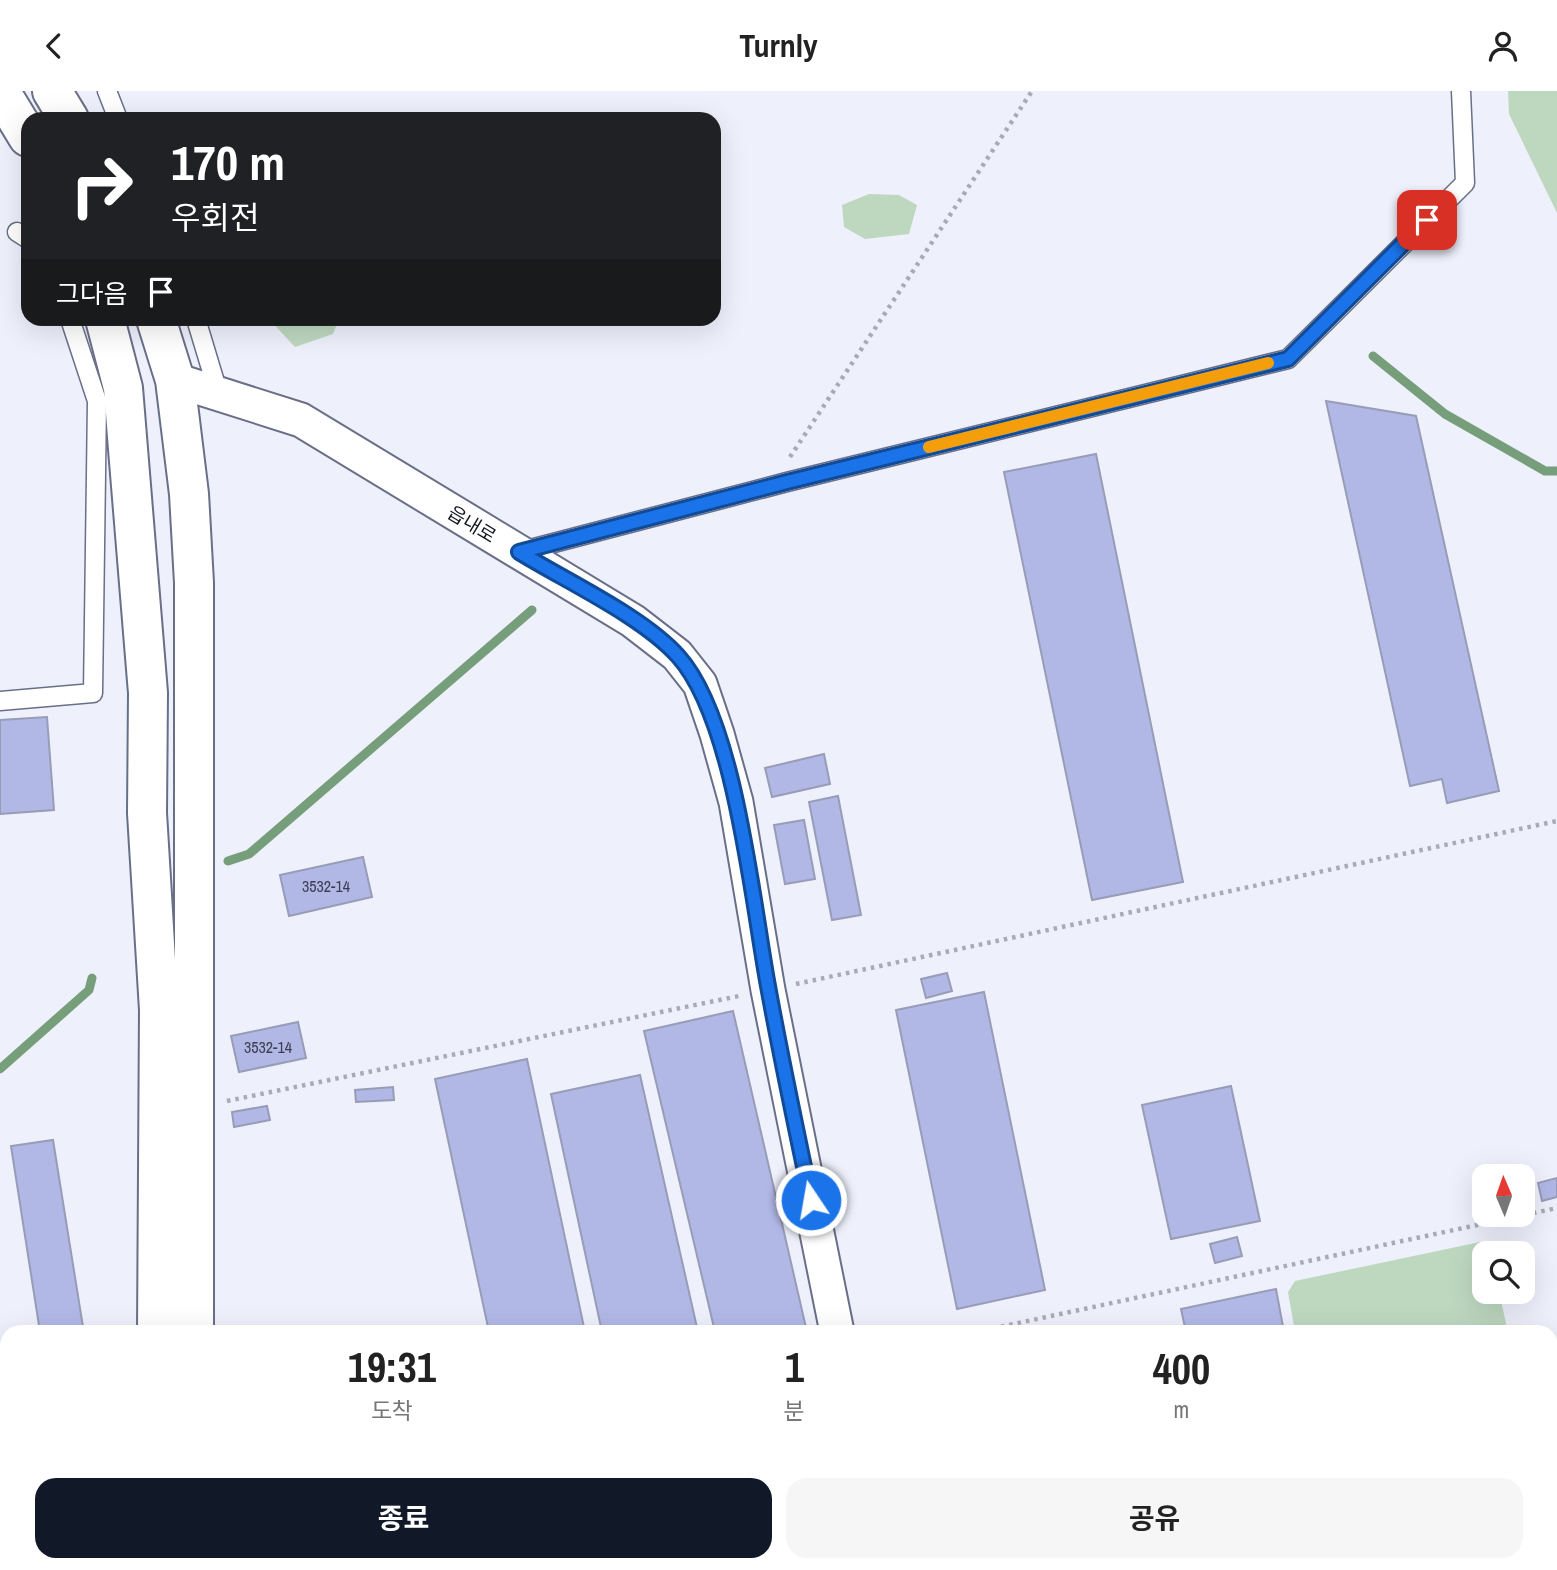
<!DOCTYPE html>
<html lang="ko">
<meta charset="utf-8">
<style>
body{margin:0;font-family:"Archivo Narrow","Noto Sans KR",sans-serif;background:#f6f6f6;color:#222;height:100vh;display:flex;flex-direction:column;font-size:26px;white-space:nowrap}
*{box-sizing:border-box;margin:0}
p{font-size:23px;color:#767676}
.icon{flex:none;width:38px;height:38px;fill:none;stroke:currentColor;stroke-width:2;stroke-linecap:round;stroke-linejoin:round}
.map{position:relative;flex:1;overflow:hidden}
.sheet{position:absolute;left:0px;top:1234px;width:1558px;height:247px;display:flex;flex-direction:column;background:#fff;border-radius:21px 21px 0 0;box-shadow:0 7px 28px #0002}
.sheet>*{flex:none}
.hud{position:absolute;left:21px;top:21px;width:700px;height:214px;border-radius:21px;box-shadow:0 7px 28px #0002;background:#202124;color:#fff;overflow:hidden}
.needle{width:46px;rotate:358deg}
.controls{position:absolute;left:1472px;top:1073px;display:grid;gap:14px}
.controls a{display:grid;place-items:center;width:63px;height:63px;border-radius:14px;background:#fff;box-shadow:0 7px 28px #0002;font-size:35px}
.pin{position:absolute;display:grid;place-items:center;width:60px;height:60px;color:#fff;margin:-30px;border-radius:14px;box-shadow:0 4px 10px #0006}
.me{position:absolute;width:77px;margin:-38px;rotate:348deg;stroke-linejoin:round;filter:drop-shadow(0 0 5px #0008)}
.turn{display:flex;align-items:center;gap:24px;height:147px;padding:0 35px;font-size:32px}
.turn .icon{width:91px;height:91px;stroke-width:2.5}
.turn b{display:block;font-size:49px;line-height:60px}
.then{display:flex;align-items:center;height:66px;padding:0 35px;background:#0003;gap:14px;font-size:26px}
.eta{display:flex;justify-content:space-evenly;align-items:center;height:119px;text-align:center}
.eta b{font-size:42px;font-weight:700;line-height:49px}
.button{display:flex;gap:14px;margin-top:auto;padding:14px 35px}
.button a{flex:1;height:80px;border-radius:21px;background:#111827;color:#fff;font-size:28px;font-weight:700;line-height:80px;text-align:center}
.button a+a{background:#f6f6f6;color:#222}
header{display:flex;justify-content:space-between;align-items:center;height:91px;padding:0 35px;background:#fff;font-size:32px;font-weight:700}
.map>svg:first-child{display:block}
.green{fill:#bed8c0}
.lines{fill:none;stroke-linecap:round;stroke-linejoin:round}
.stream{stroke:#779e7b;stroke-width:9}
.building{fill:#b1b8e6;stroke:#989cb7;stroke-width:2}
.service-casing{stroke:#6a6f88;stroke-width:21}
.minor-casing{stroke:#6a6f88;stroke-width:37}
.tertiary-casing{stroke:#6a6f88;stroke-width:42}
.secondary-casing{stroke:#6a6f88;stroke-width:42}
.path{stroke:#a8aab5;stroke-width:4.5;stroke-dasharray:3.5 5;stroke-linecap:butt}
.service{stroke:#fff;stroke-width:18}
.minor{stroke:#fff;stroke-width:33}
.tertiary{stroke:#fff;stroke-width:38}
.secondary{stroke:#e9ecfa;stroke-width:38}
.route-casing{stroke:#114b97;stroke-width:18}
.route{stroke:#1a73e8;stroke-width:12}
.slow{stroke:#f59e0b;stroke-width:12}
.labels{text-anchor:middle;dominant-baseline:central;stroke-width:7;stroke-linejoin:round;paint-order:stroke}
.number-label{font-size:16px;fill:#3b3e51}
.street-label{font-size:19px;fill:#14161f;stroke:#fff}
</style>
<header><svg class="icon" aria-label="back" viewBox="0 0 24 24"><path d="M15 5l-7 7 7 7"/></svg>Turnly<svg class="icon" aria-label="person" viewBox="0 0 24 24"><circle cx="12" cy="8" r="4"/><path d="M4 21q1-7 8-7t8 7"/></svg></header>
<div class="map">
<svg width="1557" height="1479" viewBox="0 0 1557 1479">
<rect width="100%" height="100%" fill="#eef0fc"/>
<!-- green -->
<g class="green">
<path d="M1508 0H1557V122L1509 23Z"/>
<path d="M869 103 899 104 917 114 909 143 865 148 844 136 842 114Z"/>
<path d="M269 228H339L333 243 295 256Z"/>
<path d="M1480 1151 1489 1156 1490 1162H1484V1200L1499 1201 1508 1241H1295L1288 1201 1295 1190Z"/>
</g>
<g class="lines">
<!-- stream -->
<g class="stream">
<path d="M1373 265 1445 323 1545 380H1557"/>
<path d="M228 770 249 763 532 519"/>
<path d="M0 978 89 899 92 887"/>
</g>
</g>
<!-- building -->
<g class="building">
<path d="M1326 310 1416 325 1499 700 1447 712 1442 688 1410 695Z"/>
<path d="M1096 363 1183 791 1092 809 1004 381Z"/>
<path d="M47 626 54 719 0 723V629Z"/>
<path d="M824 663 830 693 772 706 765 677Z"/>
<path d="M838 705 861 824 832 829 809 711Z"/>
<path d="M804 729 815 788 785 793 774 734Z"/>
<path d="M363 766 372 806 289 825 280 784Z"/>
<path d="M947 882 952 900 926 907 921 888Z"/>
<path d="M984 901 1045 1199 957 1218 896 919Z"/>
<path d="M733 920 807 1241H715L644 940Z"/>
<path d="M298 931 306 967 239 981 231 945Z"/>
<path d="M527 968 585 1241H489L435 988Z"/>
<path d="M640 984 698 1241H602L551 1003Z"/>
<path d="M1231 995 1260 1130 1171 1148 1142 1014Z"/>
<path d="M393 996 394 1009 356 1011 355 999Z"/>
<path d="M267 1015 270 1029 234 1036 232 1021Z"/>
<path d="M53 1049 83 1236 40 1241 11 1055Z"/>
<path d="M1557 1087V1106L1542 1110 1538 1092Z"/>
<path d="M1237 1146 1242 1165 1215 1172 1210 1153Z"/>
<path d="M1276 1198 1284 1241H1186L1181 1218Z"/>
<path d="M541 1474H630L632 1479H542Z"/>
<path d="M761 1474H846L847 1479H762Z"/>
<path d="M1234 1474H1333L1334 1479H1235Z"/>
</g>
<g class="lines">
<!-- service casing -->
<g class="service-casing">
<g id="service">
<path d="M107 0 118 28"/>
<path d="M17 141 28 148"/>
<path d="M196 228 218 301"/>
<path d="M519 461 787 391 1288 268 1465 92 1461 0"/>
<path d="M0 610 93 602 97 310 70 228"/>
</g>
</g>
<!-- minor casing -->
<g class="minor-casing">
<g id="minor">
<path d="M175 289 301 329 633 530 677 564 700 593 717 643 736 711 768 899 837 1241"/>
<path d="M884 1474 885 1479"/>
</g>
</g>
<!-- tertiary casing -->
<g class="tertiary-casing">
<g id="tertiary">
<path d="M0 0 28 46"/>
<path d="M52 0 69 28"/>
<path d="M105 228 123 297 148 602 147 722 159 919 157 1241"/>
<path d="M156 228 175 289 189 403 194 492V1241"/>
</g>
</g>
<!-- secondary casing -->
<g class="secondary-casing">
<g id="secondary">
<path d="M0 1410 7 1415"/>
<path d="M84 1474 91 1479"/>
<path d="M206 1474 214 1479"/>
<path d="M132 1479 144 1474"/>
</g>
</g>
<!-- path -->
<g class="path">
<path d="M790 366 1032 0"/>
<path d="M796 893 1557 730"/>
<path d="M227 1010 739 905"/>
<path d="M976 1241 1557 1117"/>
</g>
<!-- service -->
<use href="#service" class="service"/>
<!-- minor -->
<use href="#minor" class="minor"/>
<!-- tertiary -->
<use href="#tertiary" class="tertiary"/>
<!-- secondary -->
<use href="#secondary" class="secondary"/>
</g>
<g class="lines">
<!-- route casing -->
<g class="route-casing">
<path id="route" d="M811 1109C796 1038 781 967 768 895 752 809 735 628 678 565 642 525 566 490 519 461L787 391 1288 268 1427 129"/>
</g>
<!-- route -->
<use href="#route" class="route"/>
<!-- slow -->
<path class="slow" d="M929 356 1268 272"/>
</g>
<g class="labels">
<!-- number labels -->
<g class="number-label">
<text x="326" y="795">3532-14</text>
<text x="268" y="956">3532-14</text>
</g>
<!-- street labels -->
<g class="street-label">
<text transform="translate(472 433) rotate(31)">읍내로</text>
</g>
</g>
</svg>
<div class="controls">
<a><svg class="needle" viewBox="-14 -14 28 28"><path d="M0-13l5 13h-10z" fill="#e53935"/><path d="M0 13l5-13h-10z" fill="#767676"/></svg></a>
<a><svg class="icon" aria-label="search" viewBox="0 0 24 24"><circle cx="10" cy="10" r="6"/><path d="M15 15l6 6"/></svg></a>
</div>
<div class="pin" style="left:1427px;top:129px;background:#d93025"><svg class="icon" aria-label="arrive" viewBox="0 0 24 24"><path d="M6 21V4h12l-3 4 3 4H6"/></svg></div>
<svg class="me" style="left:811px;top:1109px" viewBox="-20 -20 40 40"><circle r="17" fill="#1a73e8" stroke="#fff" stroke-width="3"/><path d="M0-11L8 9 0 5-8 9z" fill="#fff"/></svg>
<div class="hud">
<div class="turn"><svg class="icon" aria-label="right" viewBox="0 0 24 24"><path d="M7 20v-9h11M14 6l5 5-5 5"/></svg><div><b>170 m</b>우회전</div></div>
<div class="then">그다음<svg class="icon" aria-label="arrive" viewBox="0 0 24 24"><path d="M6 21V4h12l-3 4 3 4H6"/></svg></div>
</div>
<section class="sheet">
<div class="eta">
<div><b>19:31</b><p>도착</p></div>
<div><b>1</b><p>분</p></div>
<div><b>400</b><p>m</p></div>
</div>
<div class="button"><a>종료</a><a>공유</a></div>
</section>
</div>
